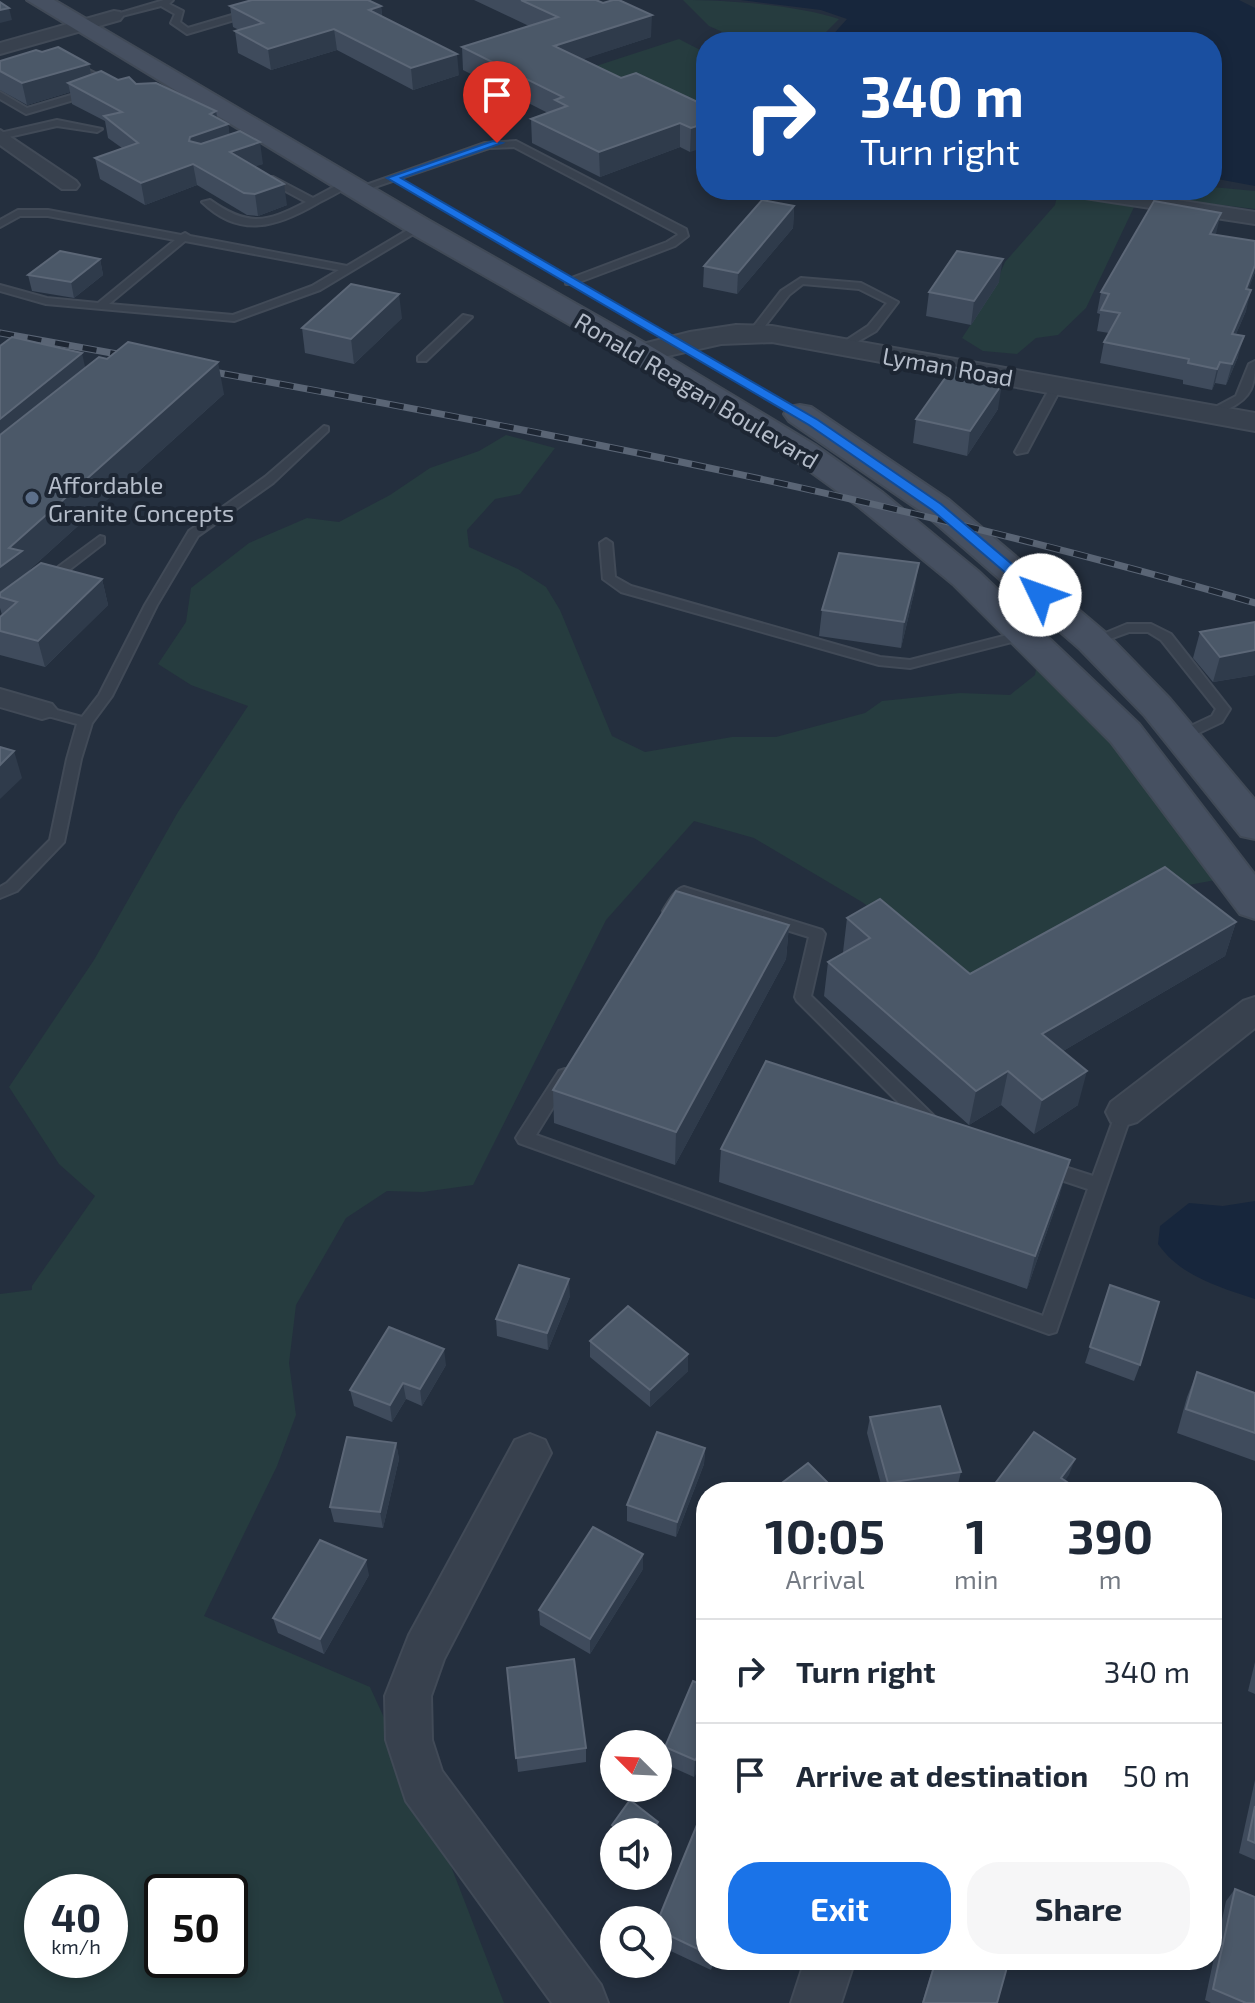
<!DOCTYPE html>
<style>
body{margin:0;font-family:"Exo 2",sans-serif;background:#f6f6f7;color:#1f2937;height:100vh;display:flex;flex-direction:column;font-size:30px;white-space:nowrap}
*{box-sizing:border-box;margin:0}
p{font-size:26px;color:#747a83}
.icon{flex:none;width:44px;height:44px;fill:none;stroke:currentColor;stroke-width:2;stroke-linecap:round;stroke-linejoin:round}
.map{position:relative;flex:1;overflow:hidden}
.details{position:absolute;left:696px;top:1482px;width:526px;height:488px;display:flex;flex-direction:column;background:#fff;border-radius:32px;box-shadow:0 4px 12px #0003}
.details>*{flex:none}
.top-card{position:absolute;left:696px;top:32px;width:526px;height:168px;border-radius:32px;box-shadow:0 4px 12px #0003;background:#1a4fa0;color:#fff;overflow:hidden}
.needle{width:52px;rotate:294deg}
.tools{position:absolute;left:600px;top:1730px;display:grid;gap:16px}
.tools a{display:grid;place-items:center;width:72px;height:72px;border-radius:50%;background:#fff;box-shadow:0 4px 12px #0003;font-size:40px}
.speed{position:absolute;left:24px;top:1874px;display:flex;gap:16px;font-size:40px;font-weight:700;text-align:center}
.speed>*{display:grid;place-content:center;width:104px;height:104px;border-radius:50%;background:#fff;box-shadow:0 4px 12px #0003;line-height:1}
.speed small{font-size:20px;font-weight:400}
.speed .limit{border:4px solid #111;border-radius:12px;background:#fff;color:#111}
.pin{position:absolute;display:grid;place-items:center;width:68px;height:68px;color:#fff;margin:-82px -34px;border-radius:50% 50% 50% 0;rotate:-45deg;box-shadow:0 0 8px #0007}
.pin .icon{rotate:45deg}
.me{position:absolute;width:88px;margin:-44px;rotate:312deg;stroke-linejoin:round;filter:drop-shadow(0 0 6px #0008)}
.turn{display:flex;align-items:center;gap:28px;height:168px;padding:0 32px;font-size:36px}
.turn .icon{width:104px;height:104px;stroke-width:2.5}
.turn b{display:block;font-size:56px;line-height:68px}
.eta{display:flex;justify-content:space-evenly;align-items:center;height:136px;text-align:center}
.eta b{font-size:48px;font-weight:700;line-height:56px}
.primary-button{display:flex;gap:16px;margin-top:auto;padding:16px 32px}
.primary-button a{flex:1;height:92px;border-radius:32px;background:#1a73e8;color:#fff;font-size:32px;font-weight:700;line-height:92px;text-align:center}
.primary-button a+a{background:#f6f6f7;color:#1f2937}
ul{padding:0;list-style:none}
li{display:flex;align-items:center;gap:24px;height:104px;padding:0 32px;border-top:2px solid #e0e1e3}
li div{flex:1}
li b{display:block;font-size:30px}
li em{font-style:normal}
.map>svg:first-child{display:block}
.green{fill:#263c3f;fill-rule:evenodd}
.water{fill:#17263c}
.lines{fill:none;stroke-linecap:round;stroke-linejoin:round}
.service-casing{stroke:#414a57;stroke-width:4}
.minor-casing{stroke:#414a57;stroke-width:4}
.tertiary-casing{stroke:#414a57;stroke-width:4}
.secondary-casing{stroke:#414a57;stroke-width:4}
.service{fill:#38414e;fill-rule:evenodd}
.minor{fill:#38414e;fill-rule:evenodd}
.tertiary{fill:#38414e;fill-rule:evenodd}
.secondary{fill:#465061;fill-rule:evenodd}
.rail-casing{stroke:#5a6575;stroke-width:7}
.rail{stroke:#1d2633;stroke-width:5;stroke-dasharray:14;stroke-linecap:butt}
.wall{fill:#3f4b5c}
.shaded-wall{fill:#2f3b4b}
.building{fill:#4b5868;stroke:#5c6777;stroke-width:2}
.route{fill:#1a73e8;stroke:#114b97;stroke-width:2}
.service-dot{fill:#5c6f8a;stroke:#1d2633;stroke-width:3}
.labels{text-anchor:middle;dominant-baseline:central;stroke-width:8;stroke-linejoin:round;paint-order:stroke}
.far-street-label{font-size:24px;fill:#b4bcc9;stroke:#1d2633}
.far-poi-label{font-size:24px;fill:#b4bcc9;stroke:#1d2633;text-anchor:start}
</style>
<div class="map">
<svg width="1255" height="2003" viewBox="0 0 1255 2003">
<rect width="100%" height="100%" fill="#242f3e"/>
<!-- green -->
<g class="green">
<path d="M683 0C728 0 797 5 839 19L821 37 822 42H745L709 26Z"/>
<path d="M679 39 706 53V123L593 67Z"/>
<path d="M1212 187 1255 191V209L1097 190H1212Z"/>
<path d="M1058 192 1135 205 1086 308 1058 335 1036 338 1017 354 983 351 962 338 992 292 1005 262 1055 205Z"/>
<path d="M506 435 555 448 520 494 495 499 467 530 469 547 518 569 546 587 560 610 612 736 645 752 732 737H776L865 713 882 701 960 693 1010 695 1035 675 1036 670H1048L1112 735 1221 879 1113 899 968 980 862 902 754 838 694 821 606 920 473 1185 423 1192 387 1191 346 1218 296 1305 289 1363 296 1415 277 1466 204 1616 370 1687 386 1722 387 1746 401 1790 447 1856 504 2003H0V1294L32 1290V1286L95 1196 59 1164 9 1087 94 960 178 812 248 706 191 685 158 664 186 622 191 588 249 543 307 518 339 522 390 495 430 468 479 451ZM42 1892H110V1960H42ZM162 1892H230V1960H162Z"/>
</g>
<!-- water -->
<g class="water">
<path d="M741 0H1239L1255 8V186L1212 178V42H830L829 39 847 19 821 10Z"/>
<path d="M1255 1201V1299C1219 1287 1180 1276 1158 1244L1160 1226 1189 1203 1223 1206Z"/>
</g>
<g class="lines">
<!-- service casing -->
<g class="service-casing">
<g id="service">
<path d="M164 0H173L169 4 183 11 180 22 188 28 266 5 274 0H283L272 9 187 34 171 23 175 14 161 6 114 18 110 16Z"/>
<path d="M71 61 107 79 101 92 26 114 0 99V92L27 108 95 88 99 82 68 66 67 64Z"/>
<path d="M57 120 102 129 97 132 57 126 0 139V133Z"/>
<path d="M516 141 686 229 688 236 675 246 574 284H566V280L667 242 678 235 677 233 514 147 489 148 360 192 352 190 485 143Z"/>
<path d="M267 177H273L313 198 343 182 351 184C341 192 329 197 318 203 277 227 240 239 202 202L210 200C248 227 266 223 306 202L267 181Z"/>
<path d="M48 210 181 235 185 233 190 236 347 266 416 225 425 227 320 290 234 321 46 304 0 291V285L47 298 98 303 175 240 48 216H20L0 227V220L18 210ZM185 241 339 270 312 286 233 315 109 304Z"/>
<path d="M801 278 861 283 898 302 876 331 843 350 838 347 839 345 868 326 887 303 859 289 803 284 789 295 758 335H750V331L781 291Z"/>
<path d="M463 315 472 317 426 361H418V357Z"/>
<path d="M1255 361C1255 385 1252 397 1230 408 1222 412 1215 417 1206 416V412L1236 396 1249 364Z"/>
<path d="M1052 384 1062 386 1027 452 1017 454 1015 452Z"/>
<path d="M324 426 328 427V431L273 483 198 536 157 605 112 696 92 723 81 759 64 842 17 891 0 898V887L7 883 50 840 67 759 77 724 37 713 35 710 37 707 42 706 82 717 99 695 145 605 189 531 265 477Z"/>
<path d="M100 536 104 537V543L51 584H43V578Z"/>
<path d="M606 539 612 543 615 577 631 586 880 657 910 660 1027 630 1034 634 1032 637 910 668 879 665 621 592 603 579 600 543Z"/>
<path d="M1127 624H1151L1171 634 1230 709 1222 722 1186 739H1176L1174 736 1176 733 1212 716 1216 709 1161 640 1148 632H1129L1093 645 1086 641Z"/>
<path d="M684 887 822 930 825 934 811 996 938 1120 940 1125 938 1130H926L797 1001 795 997 809 937 687 899 676 915H666L663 911C668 903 675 889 684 887Z"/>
<path d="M565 1069 571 1071 573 1075 536 1135 1043 1316 1088 1189 1040 1173 1037 1168 1040 1163 1046 1161 1093 1176 1118 1107H1130L1132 1112 1058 1326 1056 1332 1049 1334 519 1143 516 1138 519 1133 559 1071Z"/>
</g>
</g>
<!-- minor casing -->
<g class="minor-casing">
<g id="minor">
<path d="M114 11 120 12 123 16 120 20 0 54V43Z"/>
<path d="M0 130 76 181 79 185 76 189H62L0 145Z"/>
<path d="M1062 190H1112L1255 212V224L1072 196Z"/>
<path d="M0 689 52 704 57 710 52 716 42 719 0 707Z"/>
<path d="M1255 997V1028L1137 1122 1124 1126 1111 1122 1106 1112 1111 1102 1243 1001Z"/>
<path d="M530 1434 545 1440 551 1453 444 1659 431 1696 432 1740 442 1771 601 1985 608 2003H552L406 1801 386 1740 385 1696 409 1635 515 1440Z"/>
<path d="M805 1960H855L841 2003H791Z"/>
</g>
</g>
<!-- tertiary casing -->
<g class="tertiary-casing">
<path id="tertiary" d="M736 325 772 326 1255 413V431L772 342 721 344 641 362 631 359 627 353 631 347 690 332Z"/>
</g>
<!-- secondary casing -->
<g class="secondary-casing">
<g id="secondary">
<path d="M27 0H54L430 221 652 347 815 445 883 493 978 571 1139 724 1255 875V919L1240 914 1111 742 954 585 859 507 793 459 630 359 410 233Z"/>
<path d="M800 405 811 407 949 500 1106 633 1170 699 1255 800V839L1241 836 1144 715 1080 649 925 514 789 421 784 414 789 407Z"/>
</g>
</g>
<!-- service -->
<use href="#service" class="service"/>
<!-- minor -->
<use href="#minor" class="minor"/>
<!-- tertiary -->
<use href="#tertiary" class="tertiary"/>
<!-- secondary -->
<use href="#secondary" class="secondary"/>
<!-- rail casing -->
<g class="rail-casing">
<g id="rail">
<path d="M0 333 134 357"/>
<path d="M197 369C553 433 907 502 1255 603"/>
</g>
</g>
<!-- rail -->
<use href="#rail" class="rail"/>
</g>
<!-- wall -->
<g class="wall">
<path d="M474 0H596L651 37 583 59 621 78 706 106 690 152 680 147 600 177 532 143 531 119 548 113 463 70 462 47 529 26Z"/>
<path d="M230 6H381L382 16 459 75 413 90 337 50 271 70 238 53 235 31 239 30 233 27Z"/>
<path d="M42 52 89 64 91 75 136 84 217 118 228 124 229 134 263 164 254 166 287 205 258 216 247 215 197 185 145 205 100 179 95 158 122 148 108 138 105 121 72 104 70 92 27 105 0 90V61Z"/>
<path d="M794 206 793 228 737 294 703 287 704 266Z"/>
<path d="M1215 235 1255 272 1248 289 1246 311 1236 334 1238 357 1226 385 1215 383 1212 390 1183 384V380L1100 363 1104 342 1109 333 1097 331 1100 314 1097 313 1101 292Z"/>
<path d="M100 259 103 275 74 298 32 291 28 275Z"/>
<path d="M999 282 971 325 926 316 929 292Z"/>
<path d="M402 318 354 364 305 353 302 328Z"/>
<path d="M0 346 86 368 224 394 27 572 102 579 108 605 45 667 0 655V617L2 615 0 608Z"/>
<path d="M987 375 986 380 998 409 967 456 913 443 916 419Z"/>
<path d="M915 589 901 648 819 636 822 610Z"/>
<path d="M1255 622V675L1213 682 1193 658 1200 632Z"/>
<path d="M847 918 970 974 1236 922 1225 956 1063 1051 1078 1105 1034 1134 1001 1105 969 1125 824 996 828 962 844 953 843 952Z"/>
<path d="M789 925 786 959 675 1165 554 1123 553 1090Z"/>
<path d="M721 1149 1060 1194 1027 1289 719 1182Z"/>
<path d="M1110 1285 1140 1365 1134 1381 1085 1363Z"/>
<path d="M570 1296 548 1350 497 1336 496 1319Z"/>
<path d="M590 1341 688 1354V1371L650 1407 590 1357Z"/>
<path d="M446 1365 422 1406 406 1399 392 1422 354 1406 350 1390Z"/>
<path d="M1197 1372 1255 1393V1461L1177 1433 1187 1397Z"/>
<path d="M870 1417 961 1472 957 1488 928 1492H883L867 1433Z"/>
<path d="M396 1443 399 1459 383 1528 334 1522 330 1507Z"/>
<path d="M705 1448 704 1464 676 1537 627 1521V1505Z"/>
<path d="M643 1569 590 1654 540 1625 539 1610Z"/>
<path d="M369 1575 324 1654 278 1633 273 1618Z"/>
<path d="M1255 1662V1694L1248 1691Z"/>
<path d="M507 1668 586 1748V1762L518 1772Z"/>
<path d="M706 1687 694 1777 665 1764V1747Z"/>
<path d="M1255 1780V1860L1239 1853Z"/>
<path d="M706 1803V1960H715L711 1970 658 1945V1920Z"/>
<path d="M612 1825 658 1829 655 1832H614V1833L612 1832Z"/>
<path d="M1235 1889 1255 2003H1211L1205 2000 1226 1901Z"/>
<path d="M935 1960H1009L997 2003H922Z"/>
<path d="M1017 1960H1043L1038 1970Z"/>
</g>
<!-- shaded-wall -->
<g class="shaded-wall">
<path d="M381 6 383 27 369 10Z"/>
<path d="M9 8 12 20 0 23V10Z"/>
<path d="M652 15 651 37 554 69V46Z"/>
<path d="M334 29 337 50 271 70 268 49Z"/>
<path d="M457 54 459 75 413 90 411 68Z"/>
<path d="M89 64 93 85 68 83 70 92 27 105 22 83Z"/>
<path d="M216 111 219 127 228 124 231 145 194 158 189 141 190 137 210 114Z"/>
<path d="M680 123V147L600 177 599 152Z"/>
<path d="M706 123V147L690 152 691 128Z"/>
<path d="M260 142 263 164 233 174 230 152Z"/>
<path d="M193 164 197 185 145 205 141 183Z"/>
<path d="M284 184 287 205 258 216 255 194Z"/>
<path d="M794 206 793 228 737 294 738 273Z"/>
<path d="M1221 213 1216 234 1205 254 1210 234Z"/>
<path d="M100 259 103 275 74 298 71 282Z"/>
<path d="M1003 259 999 282 971 325 974 301Z"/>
<path d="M1255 265V272L1241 310 1246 289Z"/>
<path d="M1251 290 1246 311 1227 355 1232 334Z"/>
<path d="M399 294 402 318 354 364 351 339Z"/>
<path d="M1244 336 1238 357 1226 385 1232 364Z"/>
<path d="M82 353 89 385 0 458V419Z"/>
<path d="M218 362 224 394 27 572 31 584 0 597V567L9 548Z"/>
<path d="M1220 362 1215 383 1212 390 1217 369Z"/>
<path d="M1002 384 998 409 967 456 970 431Z"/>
<path d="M919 563 915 589 901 648 904 622Z"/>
<path d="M102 579 108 605 45 667 38 641Z"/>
<path d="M1255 650V675L1213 682 1220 657Z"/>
<path d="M14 751 22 778 0 799V765Z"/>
<path d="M1236 922 1225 956 1034 1068 1042 1034Z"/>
<path d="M789 925 786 959 675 1165 676 1132Z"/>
<path d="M1008 1071 1001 1105 969 1125 976 1091Z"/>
<path d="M1087 1071 1078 1105 1034 1134 1042 1100Z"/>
<path d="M1070 1160 1060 1194 1027 1289 1035 1256Z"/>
<path d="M569 1279 570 1296 548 1350 547 1333Z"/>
<path d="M444 1349 446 1365 422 1406 420 1389Z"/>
<path d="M688 1354V1371L650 1407V1390Z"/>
<path d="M403 1383 406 1399 392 1422 390 1405Z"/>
<path d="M396 1443 399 1459 383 1528 380 1512Z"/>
<path d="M705 1448 704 1464 676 1537 677 1522Z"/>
<path d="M1075 1459 1069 1475 1057 1492 1061 1478Z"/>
<path d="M643 1554V1569L590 1654V1639Z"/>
<path d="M366 1560 369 1575 324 1654 320 1639Z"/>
<path d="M706 1745V1760L694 1777 695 1760Z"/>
<path d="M658 1822V1829L655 1832H651Z"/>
</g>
<!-- building -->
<g class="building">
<path d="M252 0H368L381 6 369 10 457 54 411 68 334 29 268 49 235 31 263 23 230 6Z"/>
<path d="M521 0H596L603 3 613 0H619L652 15 554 46 621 78 636 73 706 106V123L691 128 680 123 599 152 531 119 567 106 555 100 563 97 462 47 558 17Z"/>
<path d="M0 2 9 8 0 10Z"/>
<path d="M58 47 89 64 22 83 0 71V61L36 50 42 52Z"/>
<path d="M101 71 118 80 129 77 136 84 156 83 216 111 210 114 228 124 190 137 189 141 201 144 240 131 260 142 230 152 284 184 255 194 244 193 193 164 141 183 95 158 138 143 104 116 122 112 68 83Z"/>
<path d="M762 200 794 206 738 273 704 266Z"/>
<path d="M1154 201 1221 213 1210 234 1255 241V265L1246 289 1251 290 1232 334 1244 336 1232 364 1220 362 1217 369 1188 363 1189 359 1104 342 1120 313 1101 310 1109 294 1101 292Z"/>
<path d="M60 251 100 259 71 282 28 275Z"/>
<path d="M957 251 1003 259 974 301 929 292Z"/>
<path d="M351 284 399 294 351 339 302 328Z"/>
<path d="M12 337 82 353 0 419V346Z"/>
<path d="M128 342 218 362 9 548 22 551 0 567V435L99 357 107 359Z"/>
<path d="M953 367 987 375 984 380 1002 384 970 431 916 419Z"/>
<path d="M839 553 919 563 904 622 822 610Z"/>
<path d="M41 563 102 579 38 641 0 631V617L17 602 0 597V593Z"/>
<path d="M1255 622V650L1220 657 1200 632Z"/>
<path d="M0 747 14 751 0 765Z"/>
<path d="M1165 867 1236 922 1042 1034 1087 1071 1042 1100 1008 1071 976 1091 828 962 870 938 847 918 880 899 970 974Z"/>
<path d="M676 891 789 925 676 1132 553 1090Z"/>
<path d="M766 1061 1070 1160 1035 1256 721 1149Z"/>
<path d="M519 1265 569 1279 547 1333 496 1319Z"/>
<path d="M1110 1285 1159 1302 1140 1365 1090 1347Z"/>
<path d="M628 1306 688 1354 650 1390 590 1341Z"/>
<path d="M389 1327 444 1349 420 1389 403 1383 390 1405 350 1390Z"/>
<path d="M1197 1372 1255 1393V1433L1186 1409Z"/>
<path d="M940 1406 961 1472 888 1483 870 1417Z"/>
<path d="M657 1432 705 1448 677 1522 627 1505Z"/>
<path d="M1034 1432 1075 1459 1061 1478 1082 1492H996L991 1489Z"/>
<path d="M347 1437 396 1443 380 1512 330 1507Z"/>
<path d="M808 1463 837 1492H770Z"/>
<path d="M593 1527 643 1554 590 1639 539 1610Z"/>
<path d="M320 1540 366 1560 320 1639 273 1618Z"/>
<path d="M574 1659 586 1748 516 1758 507 1668Z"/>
<path d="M693 1681 706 1687V1745L695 1760 665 1747Z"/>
<path d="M630 1800 658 1822 651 1832H621L612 1825Z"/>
<path d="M706 1803V1953L658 1930V1920Z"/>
<path d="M1255 1806V1843L1248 1840Z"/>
<path d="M1235 1889 1255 1897V2003H1246L1213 1989Z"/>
<path d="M936 1960H1009L997 2003H923Z"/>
</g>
<!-- route -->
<path class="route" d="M493 141 502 143 401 178 818 420 941 504 1045 592V598H1035L932 510 809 425 387 178Z"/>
<!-- markers -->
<circle class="service-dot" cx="32" cy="498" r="8"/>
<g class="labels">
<!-- far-street labels -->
<g class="far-street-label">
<text transform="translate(948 366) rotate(10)">Lyman Road</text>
<text transform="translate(697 390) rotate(31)">Ronald Reagan Boulevard</text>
</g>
<!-- far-poi labels -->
<g class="far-poi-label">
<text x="48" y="484">Affordable<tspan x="48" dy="28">Granite Concepts</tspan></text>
</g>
</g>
</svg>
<div class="tools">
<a><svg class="needle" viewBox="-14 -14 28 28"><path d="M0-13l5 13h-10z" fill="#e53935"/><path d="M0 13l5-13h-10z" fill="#747a83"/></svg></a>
<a><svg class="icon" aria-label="sound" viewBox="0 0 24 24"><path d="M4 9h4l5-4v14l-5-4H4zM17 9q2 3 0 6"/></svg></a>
<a><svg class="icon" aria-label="search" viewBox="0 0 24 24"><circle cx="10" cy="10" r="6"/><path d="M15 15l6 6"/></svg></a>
</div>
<div class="speed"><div>40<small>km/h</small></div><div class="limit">50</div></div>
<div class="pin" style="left:497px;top:143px;background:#d93025"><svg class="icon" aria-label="arrive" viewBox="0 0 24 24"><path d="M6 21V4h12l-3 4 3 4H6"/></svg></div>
<svg class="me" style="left:1040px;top:595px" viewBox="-20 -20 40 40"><circle r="19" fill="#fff"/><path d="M0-13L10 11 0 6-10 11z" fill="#1a73e8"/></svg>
<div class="top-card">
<div class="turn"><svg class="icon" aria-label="right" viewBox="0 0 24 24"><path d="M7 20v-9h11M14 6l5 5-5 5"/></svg><div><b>340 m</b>Turn right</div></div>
</div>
<section class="details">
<div class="eta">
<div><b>10:05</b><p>Arrival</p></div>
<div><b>1</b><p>min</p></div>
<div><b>390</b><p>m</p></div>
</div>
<ul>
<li><svg class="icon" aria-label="right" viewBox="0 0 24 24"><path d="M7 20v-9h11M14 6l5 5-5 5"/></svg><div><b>Turn right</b></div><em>340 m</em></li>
<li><svg class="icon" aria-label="arrive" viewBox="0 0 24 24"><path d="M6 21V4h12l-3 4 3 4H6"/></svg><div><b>Arrive at destination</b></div><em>50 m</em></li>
</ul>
<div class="primary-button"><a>Exit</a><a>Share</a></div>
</section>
</div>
